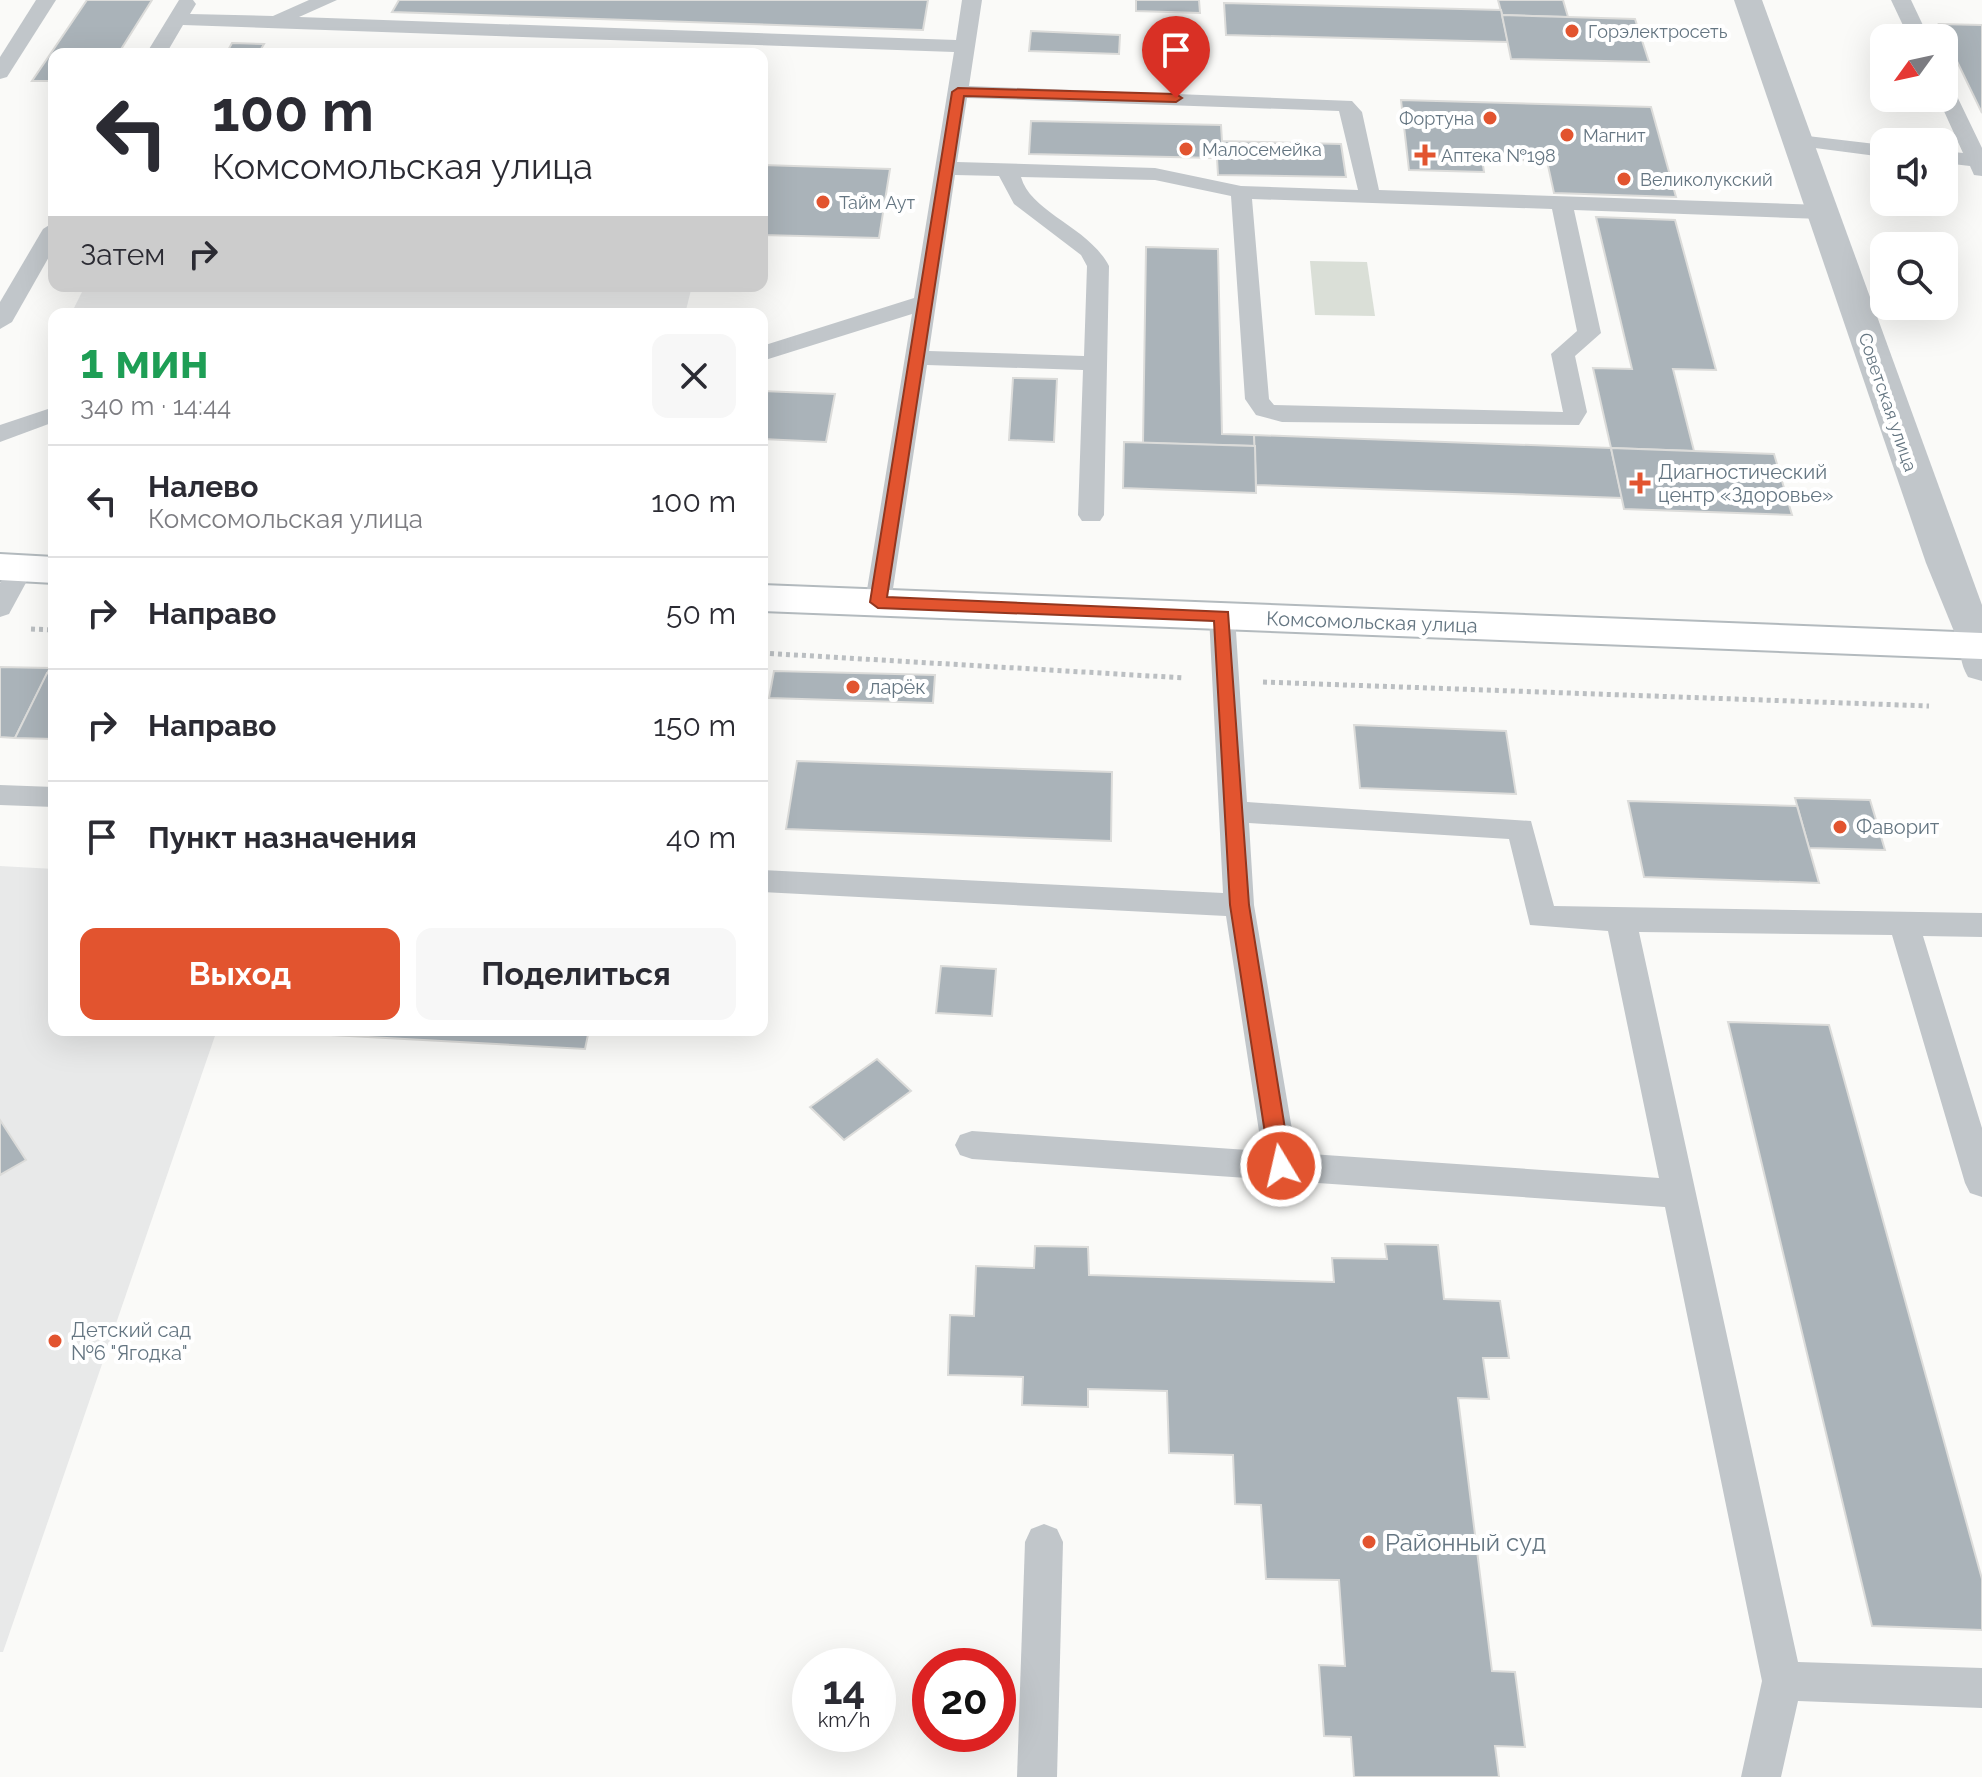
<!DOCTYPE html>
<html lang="ru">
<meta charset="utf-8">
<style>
body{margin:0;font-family:Raleway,sans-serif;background:#f7f7f7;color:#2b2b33;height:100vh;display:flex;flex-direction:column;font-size:30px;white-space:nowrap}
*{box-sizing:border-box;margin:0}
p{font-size:26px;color:#7c7c81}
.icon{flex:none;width:44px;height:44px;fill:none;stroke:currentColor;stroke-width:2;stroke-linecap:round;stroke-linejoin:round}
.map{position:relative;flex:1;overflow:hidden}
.side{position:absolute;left:48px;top:308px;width:720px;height:728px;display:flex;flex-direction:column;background:#fff;border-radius:16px;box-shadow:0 8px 32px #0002}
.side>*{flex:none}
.hud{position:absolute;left:48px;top:48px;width:720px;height:244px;border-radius:16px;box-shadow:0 8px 32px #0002;background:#fff;color:#2b2b33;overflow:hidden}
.needle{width:52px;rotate:237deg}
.tools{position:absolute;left:1870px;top:24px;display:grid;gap:16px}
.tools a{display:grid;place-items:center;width:88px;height:88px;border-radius:16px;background:#fff;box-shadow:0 8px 32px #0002;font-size:40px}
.speed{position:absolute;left:792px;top:1648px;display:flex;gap:16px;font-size:40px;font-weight:700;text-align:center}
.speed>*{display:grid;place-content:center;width:104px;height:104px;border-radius:50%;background:#fff;box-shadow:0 8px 32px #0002;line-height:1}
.speed small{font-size:20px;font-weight:400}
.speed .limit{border:12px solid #d22;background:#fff;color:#111}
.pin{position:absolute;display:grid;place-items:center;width:68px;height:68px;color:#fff;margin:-82px -34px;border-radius:50% 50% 50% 0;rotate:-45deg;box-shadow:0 0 8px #0007}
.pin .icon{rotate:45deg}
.me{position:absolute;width:88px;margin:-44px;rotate:351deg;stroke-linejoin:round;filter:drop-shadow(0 0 6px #0008)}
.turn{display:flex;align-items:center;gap:28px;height:168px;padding:0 32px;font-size:36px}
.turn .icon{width:104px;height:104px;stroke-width:2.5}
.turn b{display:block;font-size:56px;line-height:68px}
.then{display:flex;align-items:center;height:76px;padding:0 32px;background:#0003;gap:16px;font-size:30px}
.round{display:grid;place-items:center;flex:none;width:84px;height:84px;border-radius:16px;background:#f7f7f7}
.summary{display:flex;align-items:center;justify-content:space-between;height:136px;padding:0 32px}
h1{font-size:48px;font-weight:700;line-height:60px;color:#1e9e55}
.action{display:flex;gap:16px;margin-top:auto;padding:16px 32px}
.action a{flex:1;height:92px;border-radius:16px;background:#e2542f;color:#fff;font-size:32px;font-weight:700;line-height:92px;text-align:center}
.action a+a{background:#f7f7f7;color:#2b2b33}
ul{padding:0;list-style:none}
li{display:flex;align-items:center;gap:24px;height:112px;padding:0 32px;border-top:2px solid #e1e1e2}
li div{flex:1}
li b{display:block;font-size:30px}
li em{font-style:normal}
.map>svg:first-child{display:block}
.built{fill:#e8e9e9}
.green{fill:#dadfd7}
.building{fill:#aab3b9;stroke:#dcdcda;stroke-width:2}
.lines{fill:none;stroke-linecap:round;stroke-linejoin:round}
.secondary-casing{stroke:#b3babe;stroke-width:4}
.path{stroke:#bbbfc2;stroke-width:5;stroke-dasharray:4 4;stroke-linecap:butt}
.service{fill:#c1c6ca;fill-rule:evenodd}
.minor{fill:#c1c6ca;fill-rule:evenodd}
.tertiary{fill:#c1c6ca;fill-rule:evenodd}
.secondary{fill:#fff;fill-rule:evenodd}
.route{fill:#e2542f;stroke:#93371f;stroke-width:2}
.poi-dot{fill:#e2542f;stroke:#fff;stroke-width:3}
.labels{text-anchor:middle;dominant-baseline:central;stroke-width:8;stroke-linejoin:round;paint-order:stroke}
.far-poi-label{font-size:18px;fill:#657682;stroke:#fff;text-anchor:start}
.far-street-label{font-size:18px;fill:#657682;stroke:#fff}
.poi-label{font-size:20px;fill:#657682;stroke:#fff;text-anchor:start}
.street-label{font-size:20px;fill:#657682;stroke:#fff}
.near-poi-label{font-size:24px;fill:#657682;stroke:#fff;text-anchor:start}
</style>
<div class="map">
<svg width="1982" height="1777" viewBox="0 0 1982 1777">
<rect width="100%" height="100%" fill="#fafaf8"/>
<!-- built -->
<g class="built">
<path d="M85 286H692L685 314H71Z"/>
<path d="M0 866 54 869V1030H217L3 1652H0Z"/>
</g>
<!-- green -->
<path class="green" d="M1310 261 1367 262 1375 316 1315 315Z"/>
<!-- building -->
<g class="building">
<path d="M87 0H152L118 54H54V81H32Z"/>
<path d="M399 0H928L923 30 392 12Z"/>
<path d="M1136 0H1199L1200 13 1136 11Z"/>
<path d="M1498 0H1563L1568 17 1502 15Z"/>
<path d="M1224 3 1501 10 1508 42 1226 35Z"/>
<path d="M1502 15 1635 19 1649 62 1511 59Z"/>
<path d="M1939 24 1982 25V113Z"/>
<path d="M1031 31 1120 35 1119 54 1029 51Z"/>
<path d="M232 43 264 44 258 54H226Z"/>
<path d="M1401 100 1651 107 1676 197 1554 193 1547 161 1482 159 1484 172 1409 170Z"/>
<path d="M1031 121 1221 125 1222 141 1341 144 1346 177 1218 175 1217 158 1029 154Z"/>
<path d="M762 165 890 169 879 238 762 235Z"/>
<path d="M1596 217 1675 220 1716 370 1673 369 1694 451 1611 448 1593 368 1632 369Z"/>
<path d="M1146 247 1218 249 1222 434 1254 435 1255 446 1143 443Z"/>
<path d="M1013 378 1057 379 1054 442 1009 440Z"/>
<path d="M762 391 835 394 826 442 762 439Z"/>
<path d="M1254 435 1611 448 1622 498 1256 485Z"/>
<path d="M1124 442 1255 446 1256 493 1123 488Z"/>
<path d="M1611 448 1774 454 1792 515 1624 509Z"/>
<path d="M0 667 50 668 15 738 0 737Z"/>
<path d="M774 671 935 675 933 703 769 698Z"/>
<path d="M47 673 54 674V739L15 738Z"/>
<path d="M1354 725 1506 731 1516 794 1360 788Z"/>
<path d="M797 761 1112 772 1111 841 786 829Z"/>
<path d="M1795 798 1870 800 1885 850 1809 848Z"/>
<path d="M1628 801 1797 806 1819 883 1644 877Z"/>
<path d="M941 966 996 969 992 1016 936 1013Z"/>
<path d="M1728 1022 1829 1025 1982 1579V1630L1872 1626Z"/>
<path d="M333 1030H589L585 1049 332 1035Z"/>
<path d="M877 1059 911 1091 844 1140 810 1107Z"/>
<path d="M0 1120 26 1160 0 1175Z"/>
<path d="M1385 1244 1438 1245 1444 1299 1500 1301 1509 1358H1483L1489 1399 1458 1398 1492 1671 1515 1672 1525 1747 1495 1746 1499 1777H1354L1351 1737 1324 1736 1319 1665 1345 1666 1339 1580 1266 1579 1261 1505 1235 1504 1233 1455 1169 1453 1167 1391 1088 1389V1407L1022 1405 1023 1377 948 1375 950 1315 974 1316 976 1266 1034 1268 1035 1246 1088 1247 1089 1275 1334 1282 1332 1258 1387 1259Z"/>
</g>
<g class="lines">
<!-- secondary casing -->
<g class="secondary-casing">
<g id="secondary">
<path d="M0 554 54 557V583L0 580Z"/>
<path d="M762 585 1982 633V659L762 611Z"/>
</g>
</g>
<!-- path -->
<g class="path">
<path d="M31 629 54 630"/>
<path d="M762 653 1185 678"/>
<path d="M1263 682 1929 706"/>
</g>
<!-- service -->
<g class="service">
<path d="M36 0H56L7 77 0 79V57Z"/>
<path d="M179 0H193L196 4 190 14 273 16 309 0H337L299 17 956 40 962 0H982L969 86 1352 101 1362 112 1379 190 1822 205 1833 212 1822 219 1574 210 1601 333 1575 356 1587 412 1579 425 1282 422 1256 415 1245 399 1231 196 1155 180 1021 177C1031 213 1088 226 1109 266L1104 515 1100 521H1082L1078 515 1083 370 927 365 891 602 887 608H869L865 602 912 314 762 361V346L914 298 954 52 183 25 166 54H146ZM967 98 1339 111 1358 190 1241 186 1155 168 957 162ZM955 175 999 176 1014 204 1081 255 1087 266 1084 356 929 351ZM1252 199 1552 209 1577 331 1551 354 1563 412 1274 405 1269 399Z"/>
<path d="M1891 0H1911L1929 38H1909Z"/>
<path d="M1944 84 1954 90 1982 148V176L1974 175 1970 166 1944 163V151L1963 153 1938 98H1944Z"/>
<path d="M1799 135 1884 145V157L1792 145 1789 141 1792 137Z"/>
<path d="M54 222V248L12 322 0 329V302L43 229Z"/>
<path d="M54 407V422L0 442V425Z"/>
<path d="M21 559 30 562 34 568 9 614 0 617V583L12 562Z"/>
<path d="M1222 607 1231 610 1235 616 1247 802 1531 821 1554 906 1982 913V937L1923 936 1982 1128V1197L1970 1193 1965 1183 1892 935 1639 932 1798 1662 1982 1668V1708L1798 1701 1781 1777H1741L1762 1681 1665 1207 972 1159 960 1155 955 1145 960 1135 972 1131 1262 1151 1226 916 762 892V870L1223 893 1209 616 1213 610ZM1249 823 1509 839 1530 925 1608 931 1659 1178 1296 1153 1254 905Z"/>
<path d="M0 785 54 787V807L0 805Z"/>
<path d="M1044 1524 1057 1529 1063 1542 1057 1777H1017L1025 1542 1031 1529Z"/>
</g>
<!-- minor -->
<path class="minor" d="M1982 633V681L1968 677C1960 663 1958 650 1966 636Z"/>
<!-- tertiary -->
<path class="tertiary" d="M1734 0H1762L1982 605V659L1966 656 1960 646 1926 563Z"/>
<!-- secondary -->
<use href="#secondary" class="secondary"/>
</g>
<!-- route -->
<path class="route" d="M958 88 1176 94 1182 98 1176 102 964 96 887 597 1228 612 1249 905 1291 1166 1281 1175 1270 1166 1230 905 1214 621 878 608 870 602 952 92Z"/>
<!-- markers -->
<g class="poi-dot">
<circle cx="1572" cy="31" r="8"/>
<circle cx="1490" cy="118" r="8"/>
<circle cx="1567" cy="135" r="8"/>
<circle cx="1186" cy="149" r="8"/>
<path d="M1421 143h8v8h8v8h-8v8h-8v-8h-8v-8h8z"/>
<circle cx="1624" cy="179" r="8"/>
<circle cx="823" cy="202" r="8"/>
<path d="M1636 471h8v8h8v8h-8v8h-8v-8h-8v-8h8z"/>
<circle cx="853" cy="687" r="8"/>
<circle cx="1840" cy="827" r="8"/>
<circle cx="55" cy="1341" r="8"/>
<circle cx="1369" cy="1542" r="8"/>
</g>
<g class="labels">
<!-- far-poi labels -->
<g class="far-poi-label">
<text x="1588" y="31">Горэлектросеть</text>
<text x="1474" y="118" text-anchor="end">Фортуна</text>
<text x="1583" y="135">Магнит</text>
<text x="1202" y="149">Малосемейка</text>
<text x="1441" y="155">Аптека №198</text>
<text x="1640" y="179">Великолукский</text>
<text x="839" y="202">Тайм Аут</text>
</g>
<!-- far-street labels -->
<g class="far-street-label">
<text transform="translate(1888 402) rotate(71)">Советская улица</text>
</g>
<!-- poi labels -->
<g class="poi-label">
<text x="1658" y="472">Диагностический<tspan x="1658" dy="23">центр «Здоровье»</tspan></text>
<text x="869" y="687">ларёк</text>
<text x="1856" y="827">Фаворит</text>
<text x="71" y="1330">Детский сад<tspan x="71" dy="23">№6 "Ягодка"</tspan></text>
</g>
<!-- street labels -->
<g class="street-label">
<text transform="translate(1372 622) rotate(2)">Комсомольская улица</text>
</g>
<!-- near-poi labels -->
<g class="near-poi-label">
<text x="1385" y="1542">Районный суд</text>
</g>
</g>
</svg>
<div class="tools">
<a><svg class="needle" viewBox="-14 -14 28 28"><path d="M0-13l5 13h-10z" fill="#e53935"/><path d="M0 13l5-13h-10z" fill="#7c7c81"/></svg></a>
<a><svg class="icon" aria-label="sound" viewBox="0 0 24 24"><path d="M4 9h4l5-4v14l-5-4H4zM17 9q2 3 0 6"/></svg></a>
<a><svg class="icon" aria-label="search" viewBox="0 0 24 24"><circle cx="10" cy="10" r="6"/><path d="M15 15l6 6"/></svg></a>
</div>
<div class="speed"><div>14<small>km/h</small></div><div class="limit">20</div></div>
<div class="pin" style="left:1176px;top:98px;background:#d93025"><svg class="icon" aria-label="arrive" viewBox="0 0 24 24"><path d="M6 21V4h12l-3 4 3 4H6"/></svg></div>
<svg class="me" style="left:1281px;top:1166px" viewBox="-20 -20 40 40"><circle r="17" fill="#e2542f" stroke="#fff" stroke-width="3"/><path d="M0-11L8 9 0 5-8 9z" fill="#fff"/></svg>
<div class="hud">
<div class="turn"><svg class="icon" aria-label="left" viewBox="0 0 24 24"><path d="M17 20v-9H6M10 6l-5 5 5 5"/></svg><div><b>100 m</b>Комсомольская улица</div></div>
<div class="then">Затем<svg class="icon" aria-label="right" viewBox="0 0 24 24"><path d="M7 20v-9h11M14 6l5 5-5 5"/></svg></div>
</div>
<section class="side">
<div class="summary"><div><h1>1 мин</h1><p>340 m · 14:44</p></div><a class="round"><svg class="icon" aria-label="close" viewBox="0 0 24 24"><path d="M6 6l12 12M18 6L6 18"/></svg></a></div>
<ul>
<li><svg class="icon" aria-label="left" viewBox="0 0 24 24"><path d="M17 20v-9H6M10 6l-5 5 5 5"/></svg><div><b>Налево</b><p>Комсомольская улица</p></div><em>100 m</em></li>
<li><svg class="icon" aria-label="right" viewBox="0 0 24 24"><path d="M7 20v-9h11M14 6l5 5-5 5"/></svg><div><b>Направо</b></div><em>50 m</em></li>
<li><svg class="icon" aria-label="right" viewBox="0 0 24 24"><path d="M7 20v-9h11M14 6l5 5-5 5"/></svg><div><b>Направо</b></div><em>150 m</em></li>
<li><svg class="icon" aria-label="arrive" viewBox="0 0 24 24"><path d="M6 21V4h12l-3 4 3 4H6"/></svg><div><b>Пункт назначения</b></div><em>40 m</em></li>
</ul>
<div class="action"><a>Выход</a><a>Поделиться</a></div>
</section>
</div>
